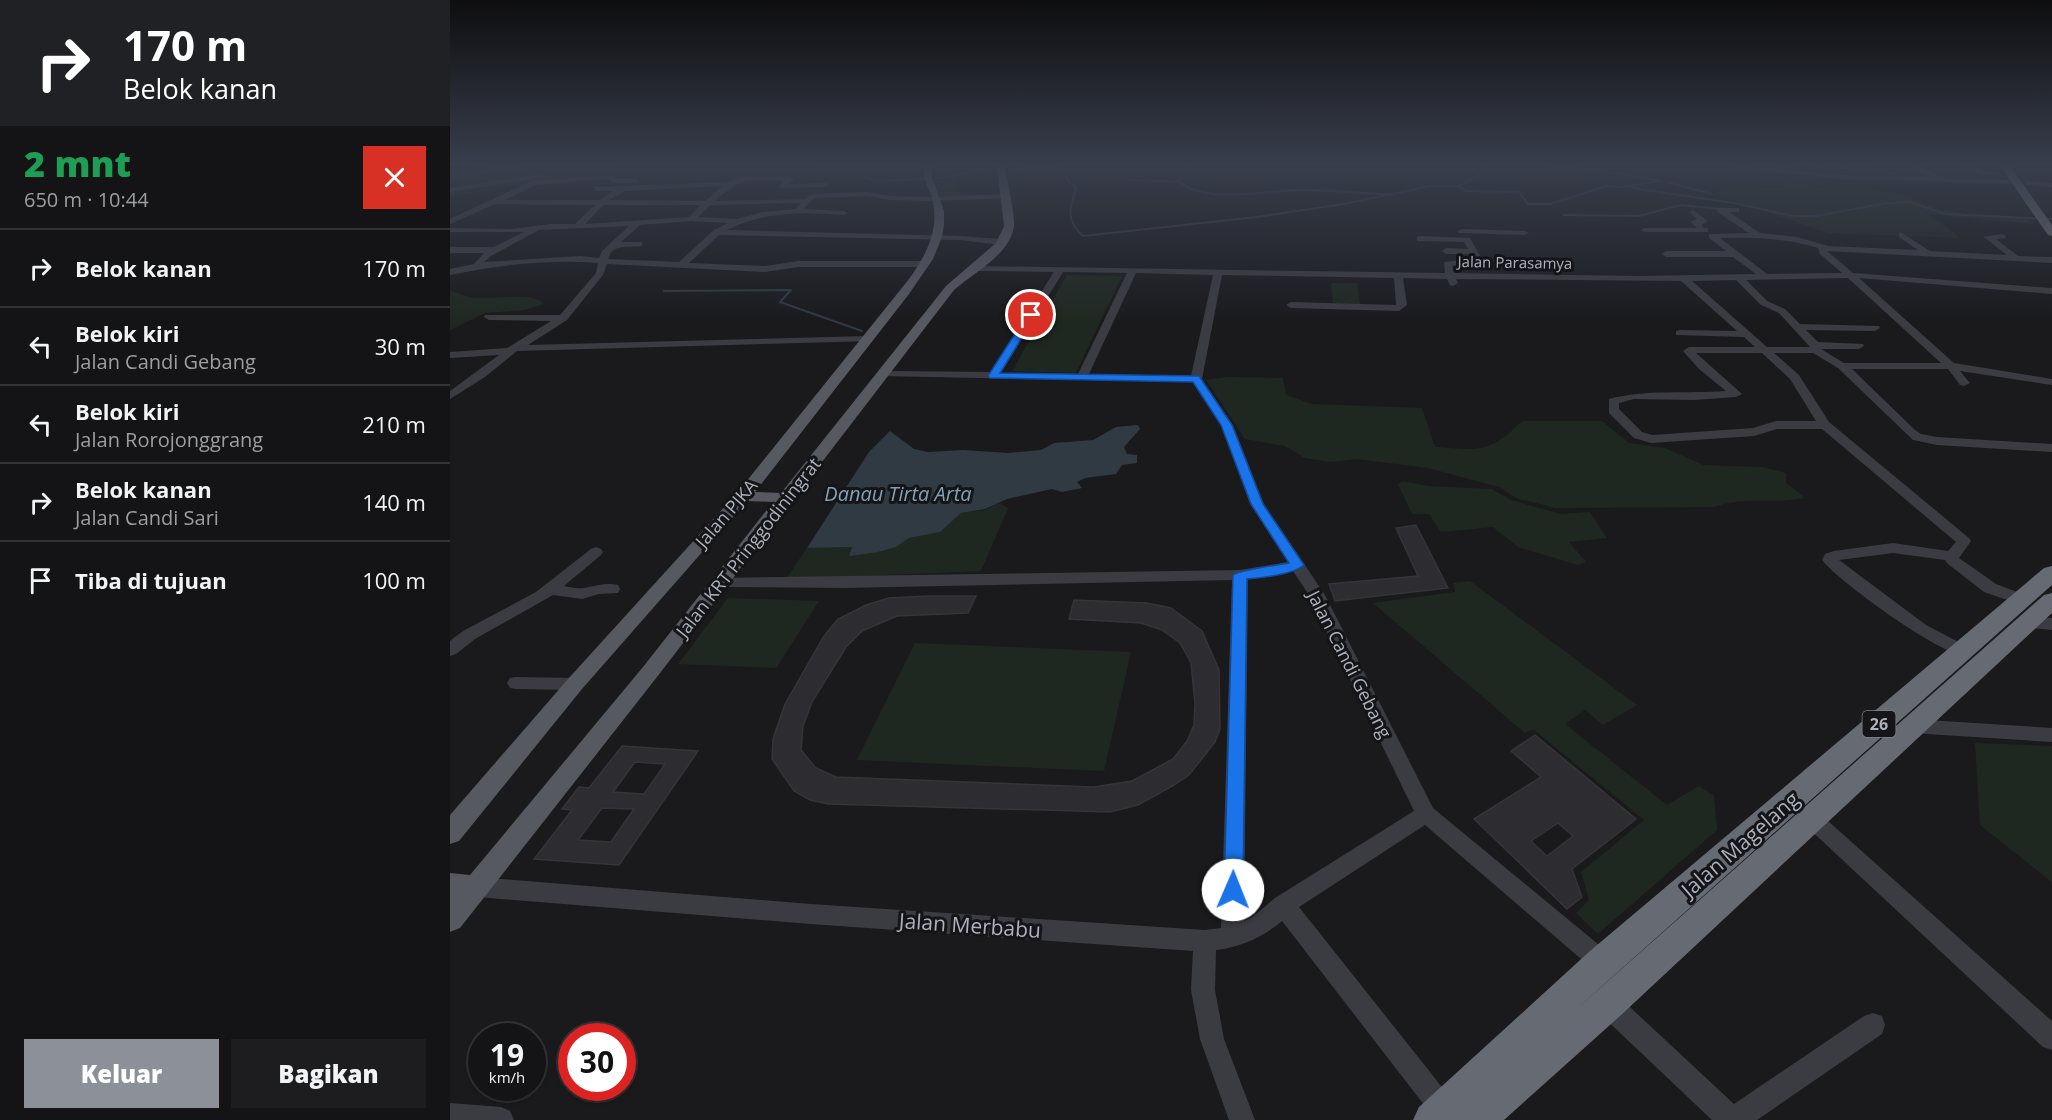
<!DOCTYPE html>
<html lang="id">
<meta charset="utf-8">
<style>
body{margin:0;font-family:"Open Sans",sans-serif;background:#1d1d1f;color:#f1f3f6;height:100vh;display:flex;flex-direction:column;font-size:22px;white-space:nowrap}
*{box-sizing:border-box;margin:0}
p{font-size:20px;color:#9d9ea1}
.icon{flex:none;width:33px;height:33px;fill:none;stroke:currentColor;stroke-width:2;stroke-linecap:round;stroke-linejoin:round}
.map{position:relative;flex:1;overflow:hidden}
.drawer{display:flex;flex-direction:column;background:#141416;width:450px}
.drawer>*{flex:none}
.banner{background:#202124;color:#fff;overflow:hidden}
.speed{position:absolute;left:18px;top:1023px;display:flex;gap:12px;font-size:30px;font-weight:700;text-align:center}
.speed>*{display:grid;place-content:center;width:78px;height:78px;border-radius:50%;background:#141416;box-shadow:0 2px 4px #0004,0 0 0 2px #333335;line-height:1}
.speed small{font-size:15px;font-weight:400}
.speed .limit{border:9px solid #d22;background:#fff;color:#111}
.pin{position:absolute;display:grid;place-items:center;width:51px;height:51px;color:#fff;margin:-26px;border:3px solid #fff;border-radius:50%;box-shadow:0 2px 6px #0007}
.me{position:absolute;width:66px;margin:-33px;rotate:1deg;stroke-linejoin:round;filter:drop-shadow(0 0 4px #0008)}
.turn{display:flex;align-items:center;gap:21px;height:126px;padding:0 24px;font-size:27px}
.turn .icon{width:78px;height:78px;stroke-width:2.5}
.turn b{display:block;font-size:42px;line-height:51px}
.round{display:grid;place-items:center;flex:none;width:63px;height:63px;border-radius:0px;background:#1d1d1f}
.overview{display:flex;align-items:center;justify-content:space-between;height:102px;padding:0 24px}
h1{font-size:36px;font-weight:800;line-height:45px;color:#1e9e55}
.button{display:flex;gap:12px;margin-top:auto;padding:12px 24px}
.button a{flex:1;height:69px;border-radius:0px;background:#8c9099;color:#fff;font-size:24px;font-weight:800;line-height:69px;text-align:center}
.button a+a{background:#1d1d1f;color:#f1f3f6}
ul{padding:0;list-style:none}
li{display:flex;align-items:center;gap:18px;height:78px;padding:0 24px;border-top:2px solid #333335}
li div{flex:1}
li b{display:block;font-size:22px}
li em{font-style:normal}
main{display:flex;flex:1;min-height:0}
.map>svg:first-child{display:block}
.green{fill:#1f2820}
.water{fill:#2f3a42}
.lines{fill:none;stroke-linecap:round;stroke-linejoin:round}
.stream{stroke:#2f3a42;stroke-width:2}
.river{fill:#2f3a42;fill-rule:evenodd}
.building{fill:#2d2d31;stroke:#343439;stroke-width:1.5;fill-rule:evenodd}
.minor{fill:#3b3c42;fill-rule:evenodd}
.major{fill:#575961;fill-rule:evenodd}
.highway{fill:#666a73;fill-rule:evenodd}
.route{fill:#1a73e8;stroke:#114b97;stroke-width:1.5}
.labels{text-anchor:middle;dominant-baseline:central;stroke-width:6;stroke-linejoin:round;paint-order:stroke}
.far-street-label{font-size:15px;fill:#acb2bd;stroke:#151518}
.shield{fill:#151518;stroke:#7f838c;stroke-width:1.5}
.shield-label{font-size:16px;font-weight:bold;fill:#acb2bd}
.street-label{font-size:18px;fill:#acb2bd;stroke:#151518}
.water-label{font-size:20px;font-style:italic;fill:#82a1b9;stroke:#151518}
.near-street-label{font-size:21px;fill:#acb2bd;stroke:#151518}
</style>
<main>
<section class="drawer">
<div class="banner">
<div class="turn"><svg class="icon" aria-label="right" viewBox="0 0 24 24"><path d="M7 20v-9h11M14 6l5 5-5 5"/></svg><div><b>170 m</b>Belok kanan</div></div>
</div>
<div class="overview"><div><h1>2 mnt</h1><p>650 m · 10:44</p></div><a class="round" style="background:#d93025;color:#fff"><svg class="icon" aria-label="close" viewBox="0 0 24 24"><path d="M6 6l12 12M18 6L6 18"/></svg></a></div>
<ul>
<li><svg class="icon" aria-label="right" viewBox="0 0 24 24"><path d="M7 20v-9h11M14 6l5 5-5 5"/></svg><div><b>Belok kanan</b></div><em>170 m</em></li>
<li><svg class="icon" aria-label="left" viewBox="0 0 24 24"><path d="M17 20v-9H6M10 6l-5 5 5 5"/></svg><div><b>Belok kiri</b><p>Jalan Candi Gebang</p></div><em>30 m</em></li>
<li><svg class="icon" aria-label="left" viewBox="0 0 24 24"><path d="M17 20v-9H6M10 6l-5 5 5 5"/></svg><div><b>Belok kiri</b><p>Jalan Rorojonggrang</p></div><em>210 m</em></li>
<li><svg class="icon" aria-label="right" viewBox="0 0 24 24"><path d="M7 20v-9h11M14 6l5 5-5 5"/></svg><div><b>Belok kanan</b><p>Jalan Candi Sari</p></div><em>140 m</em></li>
<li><svg class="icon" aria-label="arrive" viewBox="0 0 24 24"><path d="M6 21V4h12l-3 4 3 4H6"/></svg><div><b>Tiba di tujuan</b></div><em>100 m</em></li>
</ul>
<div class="button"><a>Keluar</a><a>Bagikan</a></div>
</section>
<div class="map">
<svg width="1602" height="1120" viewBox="0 0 1602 1120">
<rect width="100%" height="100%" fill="#1a1a1d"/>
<!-- green -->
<g class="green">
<path d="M29 166H175L0 197V172Z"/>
<path d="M360 166H470L462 178Z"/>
<path d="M505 180 512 198 486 199 480 182Z"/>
<path d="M1341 181 1364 188 1430 190 1457 196 1489 209 1521 214 1575 217 1585 224 1478 214 1511 238 1378 233 1263 193 1291 186 1339 189 1326 183Z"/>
<path d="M617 275 672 276 626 373 562 371Z"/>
<path d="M881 283H907L910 304H883Z"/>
<path d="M0 291C8 293 16 297 23 298 39 300 85 291 94 304L75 310 35 313 0 330Z"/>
<path d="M777 377 833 378 836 395 862 404 972 408 985 447C1029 450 1040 454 1072 421H1152L1179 443 1215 448 1253 465 1312 467 1336 473V483L1355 498C1324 504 1294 496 1264 507L1106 508 1066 498 1049 487 978 468 907 459 880 462 855 458 835 446 795 439 756 380Z"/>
<path d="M953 481 978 486 1042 489 1061 500 1111 514 1140 512 1157 538 1119 542 1136 562 1128 565 1068 547 1043 527 991 532 979 514H962L948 484Z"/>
<path d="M549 503 558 508 531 571 336 579 357 548 402 547 399 555 446 547 459 538 490 532 511 513 535 510Z"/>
<path d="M1020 581 1187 705 1153 725 1135 710 1115 724 1217 805 1249 786 1264 796 1267 830 1148 934 1126 913 1139 900 1131 872 1194 820 1083 729 1075 733 923 603 1005 592 1003 583Z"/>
<path d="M278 598 369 601 326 668 228 664Z"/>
<path d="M465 643 681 652 654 771 407 760Z"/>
<path d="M1525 743 1602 746V882L1530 825Z"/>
</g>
<!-- water -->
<path class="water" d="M688 425 690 429 674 447 677 454 687 455V463L672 465 666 474 635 478 627 482 632 488 612 492 602 489 557 499 535 509 511 513 490 532 459 538 446 547 428 552 399 556 402 547 357 548 419 452 440 431 464 449 478 452 513 450 558 453 591 450 604 443 643 440 666 427Z"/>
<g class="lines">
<!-- stream -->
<g class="stream">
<path d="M407 166 412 167 406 170 407 174 425 181 473 179"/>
<path d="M739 166 729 181C753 205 818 190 850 190 880 190 911 193 942 195"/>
<path d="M1093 166 1146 170 1207 180"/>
<path d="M1283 166 1294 167"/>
<path d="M1361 166 1381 169 1402 166"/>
<path d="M1408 166 1447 175"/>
<path d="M1321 168 1346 166"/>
<path d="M565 169 607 167 616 173 617 179 626 189C619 208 616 221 633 236L807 217 894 204 980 186H1009L1034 172V166"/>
<path d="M484 179 539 169"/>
<path d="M678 180 730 182"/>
<path d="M1220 183 1262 194"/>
<path d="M1010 187 1016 191 1069 192 1078 204H1100L1157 186 1171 187 1211 181"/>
<path d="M1182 188 1284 203 1343 216H1366L1437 203 1460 202 1495 214 1602 219"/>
<path d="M1113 215 1189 216 1231 205 1271 209"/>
<path d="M214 291 341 290 330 302 412 331"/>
</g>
<!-- river -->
<path class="river" d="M48 166H74L69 169 0 179V173Z"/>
</g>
<!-- building -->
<g class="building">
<path d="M966 525 998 588 885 601 879 584 968 576 946 528Z"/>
<path d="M478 596H526L518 613 447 616 412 631 396 647 362 702 353 726 351 750 366 768 386 777 644 787 682 781 723 759 737 741 744 725 745 704 741 663 730 643 712 630 691 623 619 619 624 600 697 603 721 608 752 631 769 670 770 729 765 742 739 775 724 785 688 805 660 812 378 804 360 800 344 791 322 759 323 739 335 704 374 636 388 619 416 605 439 598Z"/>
<path d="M1085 735 1186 819 1122 869 1132 897 1117 909 1024 819 1091 777 1061 751ZM1108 823 1123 836 1097 856 1081 841Z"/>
<path d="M172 746 248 751 169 865 84 859 122 810 112 809 129 787 139 788ZM185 762 215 764 194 794 163 792ZM152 808 184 809 161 842 128 840Z"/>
</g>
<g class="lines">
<!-- minor -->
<g class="minor">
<path d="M1292 166 1390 175 1482 177 1460 166H1468L1494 178 1566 180 1570 182 1566 184 1390 179 1295 168Z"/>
<path d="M1510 166 1554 174C1543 179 1520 173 1510 166Z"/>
<path d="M92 174 94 177 0 192V188Z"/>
<path d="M162 175 166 179H186L190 181 186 183H162L158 179 86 185 55 200H149L164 191H146L143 187 278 182 290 177H340L344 179 339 184 376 183 380 185 376 187 333 188 329 186 334 181C300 181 292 176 265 201L355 199 362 194 416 192 440 196 486 197 556 194 560 196 556 198 486 201 440 200 416 196 364 198 354 209 394 211 398 213 394 215C354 212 314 211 277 230L510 236 550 239 554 242 550 245 510 240 269 235 239 263 315 266 348 261H475L479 264 475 267H348L315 272 157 264 153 275 117 320 78 345 419 336 423 337V341L67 351 35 377 0 399V391L49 355 0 358V352L57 348 101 321 39 320 34 317 35 315H110L146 273 148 263C100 259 47 265 0 275V269L24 264 34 253H0V247H44L74 232H0V228L62 229 101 224H125L145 205 45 204 0 224V219L82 181ZM272 186 256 201 159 200 175 191ZM351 203 346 209 313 212 287 219 248 217 260 205ZM153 205H251L239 217 135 224ZM241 221 278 223 264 230 229 262 158 259C162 243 179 248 192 246V242H171L190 225ZM179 226 152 251 149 258 130 256 34 262 41 256 89 230Z"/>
<path d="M1574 181 1602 183V187L1577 185Z"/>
<path d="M1267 208H1289V212H1279L1310 233 1347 237 1378 246 1468 250 1449 237V233H1452L1480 251 1557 255 1534 237 1552 234 1556 236 1555 238 1546 239 1568 256 1602 257V263L1377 251 1403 273 1602 288V294L1409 278 1504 363 1602 379V385L1510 371 1520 383 1514 386 1510 385 1498 369H1402L1465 430 1471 434 1487 437 1602 444V452L1487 445 1463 440 1388 368 1363 353H1324L1349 375 1379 422 1519 538 1521 541 1509 558 1546 584 1578 596 1580 600 1578 604 1572 605 1534 592 1498 564 1495 560 1443 553 1389 560 1476 625 1518 647 1520 651 1518 655C1497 661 1387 580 1372 560L1375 554 1384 551 1443 543 1498 551 1506 542 1372 429H1327L1304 436 1201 443 1184 438 1159 413V399C1197 389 1237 394 1276 391L1249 369 1233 351 1239 347H1305L1294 337 1226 335V331L1230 330 1287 331 1231 281 1006 279 1008 283 1003 286 1000 285 997 279 953 278 957 305 949 311 841 308 836 305 841 302 946 305 944 278 772 275 752 379 783 425 814 504 875 595 983 808 1160 954 1164 962 1160 970 1152 973 1144 970 975 825 849 907 1003 1101 1007 1110 1003 1119H985L832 921C813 937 791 947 766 950L765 990 774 1039 805 1120H779L750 1039 741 990 743 951 361 924 27 897 19 894 16 887 19 880 27 877 361 904 755 930 771 928 782 580 393 588 270 587 265 586 262 582 265 578 790 570 838 562 800 504 771 425 743 382 431 376 429 374 435 371 540 372 604 272 527 271 523 268 524 266 995 273 994 262 1023 259 1021 254H996L992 251 996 248 1018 249 1014 242 967 241V237L970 236 1020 238 1033 261 1029 264 1002 266 1004 273 1188 276 1306 274 1283 257H1216L1212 254 1216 251H1276L1259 238V234L1299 233 1267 212ZM1270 238C1303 237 1336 238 1368 248L1370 254 1392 273 1317 274ZM613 272 677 273 628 374 551 373ZM686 273 763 275 741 376 639 374ZM1398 278 1491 363H1394L1371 349H1409L1414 346 1413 344 1368 342 1356 330 1425 331 1430 328 1429 326 1350 324 1335 309 1317 301 1296 280ZM1286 280 1311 305 1329 313 1360 347H1317L1242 281ZM1246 353H1312L1340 379 1366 421H1326L1303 428 1202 435 1192 432 1169 409V403L1184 399 1244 400 1286 397 1292 394ZM843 571 859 595 964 811 825 898 801 918 794 921 798 579Z"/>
<path d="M1243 210 1258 221 1252 224 1253 228H1258V232H1195L1191 230 1195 228H1247L1240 222 1247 219 1239 212Z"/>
<path d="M1012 229 1075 231 1079 233 1075 235 1009 233 1008 231Z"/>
<path d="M146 547 151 549 153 552 151 555 114 586C120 587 127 589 133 588 146 586 155 582 168 585L170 589 168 593 149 594 132 599 103 595 25 639 6 654 0 656V641L13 631 86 592 141 549Z"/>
<path d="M1578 617 1602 618V630L1572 627 1570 623 1572 619Z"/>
<path d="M66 677 125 678 131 679 134 684 131 689 125 690 66 689 60 688 57 683 60 678Z"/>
<path d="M1461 719 1602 728V742L1461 733 1454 731 1452 726 1454 721Z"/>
<path d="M1361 809 1368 812 1602 1021V1050L1593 1047 1354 824 1351 818 1354 812Z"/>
<path d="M1158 992 1167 995 1284 1104 1414 1016 1423 1013 1432 1016 1435 1025 1432 1034 1307 1120H1262L1149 1013 1146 1004 1149 995Z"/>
<path d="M0 1103 51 1107 60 1111 64 1120H0Z"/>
</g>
<!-- major -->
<path class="major" d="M474 166H482V178L494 211V225L492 237 483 259 459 294 305 492 331 493 496 286 546 243 554 226 547 166H555C557 181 565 213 564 226 560 255 523 273 504 290L207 677 36 895 10 928 0 932V873L20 875 193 667 323 502 297 501 132 689 9 841 0 844V815L118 679 287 493 459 279C477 254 490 229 482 198 479 187 472 179 474 166Z"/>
<!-- highway -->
<g class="highway">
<path d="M1550 166H1560L1602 225V236L1598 235Z"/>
<path d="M1602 566V585L1123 1012 1594 595 1602 593V613L1170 1016 1054 1120H963L969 1107 1140 951 1594 568Z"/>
</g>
</g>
<!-- sky -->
<linearGradient id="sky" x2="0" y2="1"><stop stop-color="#0e0e10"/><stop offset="0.51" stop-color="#383e4c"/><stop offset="1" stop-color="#383e4c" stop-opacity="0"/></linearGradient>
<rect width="1602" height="323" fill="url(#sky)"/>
<!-- route -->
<path class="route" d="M581 312 586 315 550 373 749 376 782 425 813 504 854 565C845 574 811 578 797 579L793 890 790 897 783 900 776 897 774 890 783 575C788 570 828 565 839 563L801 504 771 425 743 382 540 378 538 376 577 315Z"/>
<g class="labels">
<!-- far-street labels -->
<g class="far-street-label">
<text transform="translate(1065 262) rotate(1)">Jalan Parasamya</text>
</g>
<!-- shield labels -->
<rect class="shield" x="1412.5" y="711" width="33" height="26" rx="4.5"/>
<g class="shield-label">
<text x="1429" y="724">26</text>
</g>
<!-- street labels -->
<g class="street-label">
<text transform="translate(276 513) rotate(-49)">Jalan PJKA</text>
<text transform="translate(298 547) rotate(-52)">Jalan KRT Pringgodiningrat</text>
<text transform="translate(900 664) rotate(63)">Jalan Candi Gebang</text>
</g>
<!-- water labels -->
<g class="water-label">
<text x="448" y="493">Danau Tirta Arta</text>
</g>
<!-- near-street labels -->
<g class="near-street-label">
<text transform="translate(1290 844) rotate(-41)">Jalan Magelang</text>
<text transform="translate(520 925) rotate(4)">Jalan Merbabu</text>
</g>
</g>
</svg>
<div class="speed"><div>19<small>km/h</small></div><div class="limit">30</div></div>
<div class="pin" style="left:581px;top:315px;background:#d93025"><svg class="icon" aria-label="arrive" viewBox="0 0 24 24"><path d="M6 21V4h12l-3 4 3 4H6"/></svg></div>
<svg class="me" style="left:783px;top:890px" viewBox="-20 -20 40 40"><circle r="19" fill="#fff"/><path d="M0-13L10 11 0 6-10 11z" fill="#1a73e8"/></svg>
</div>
</main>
